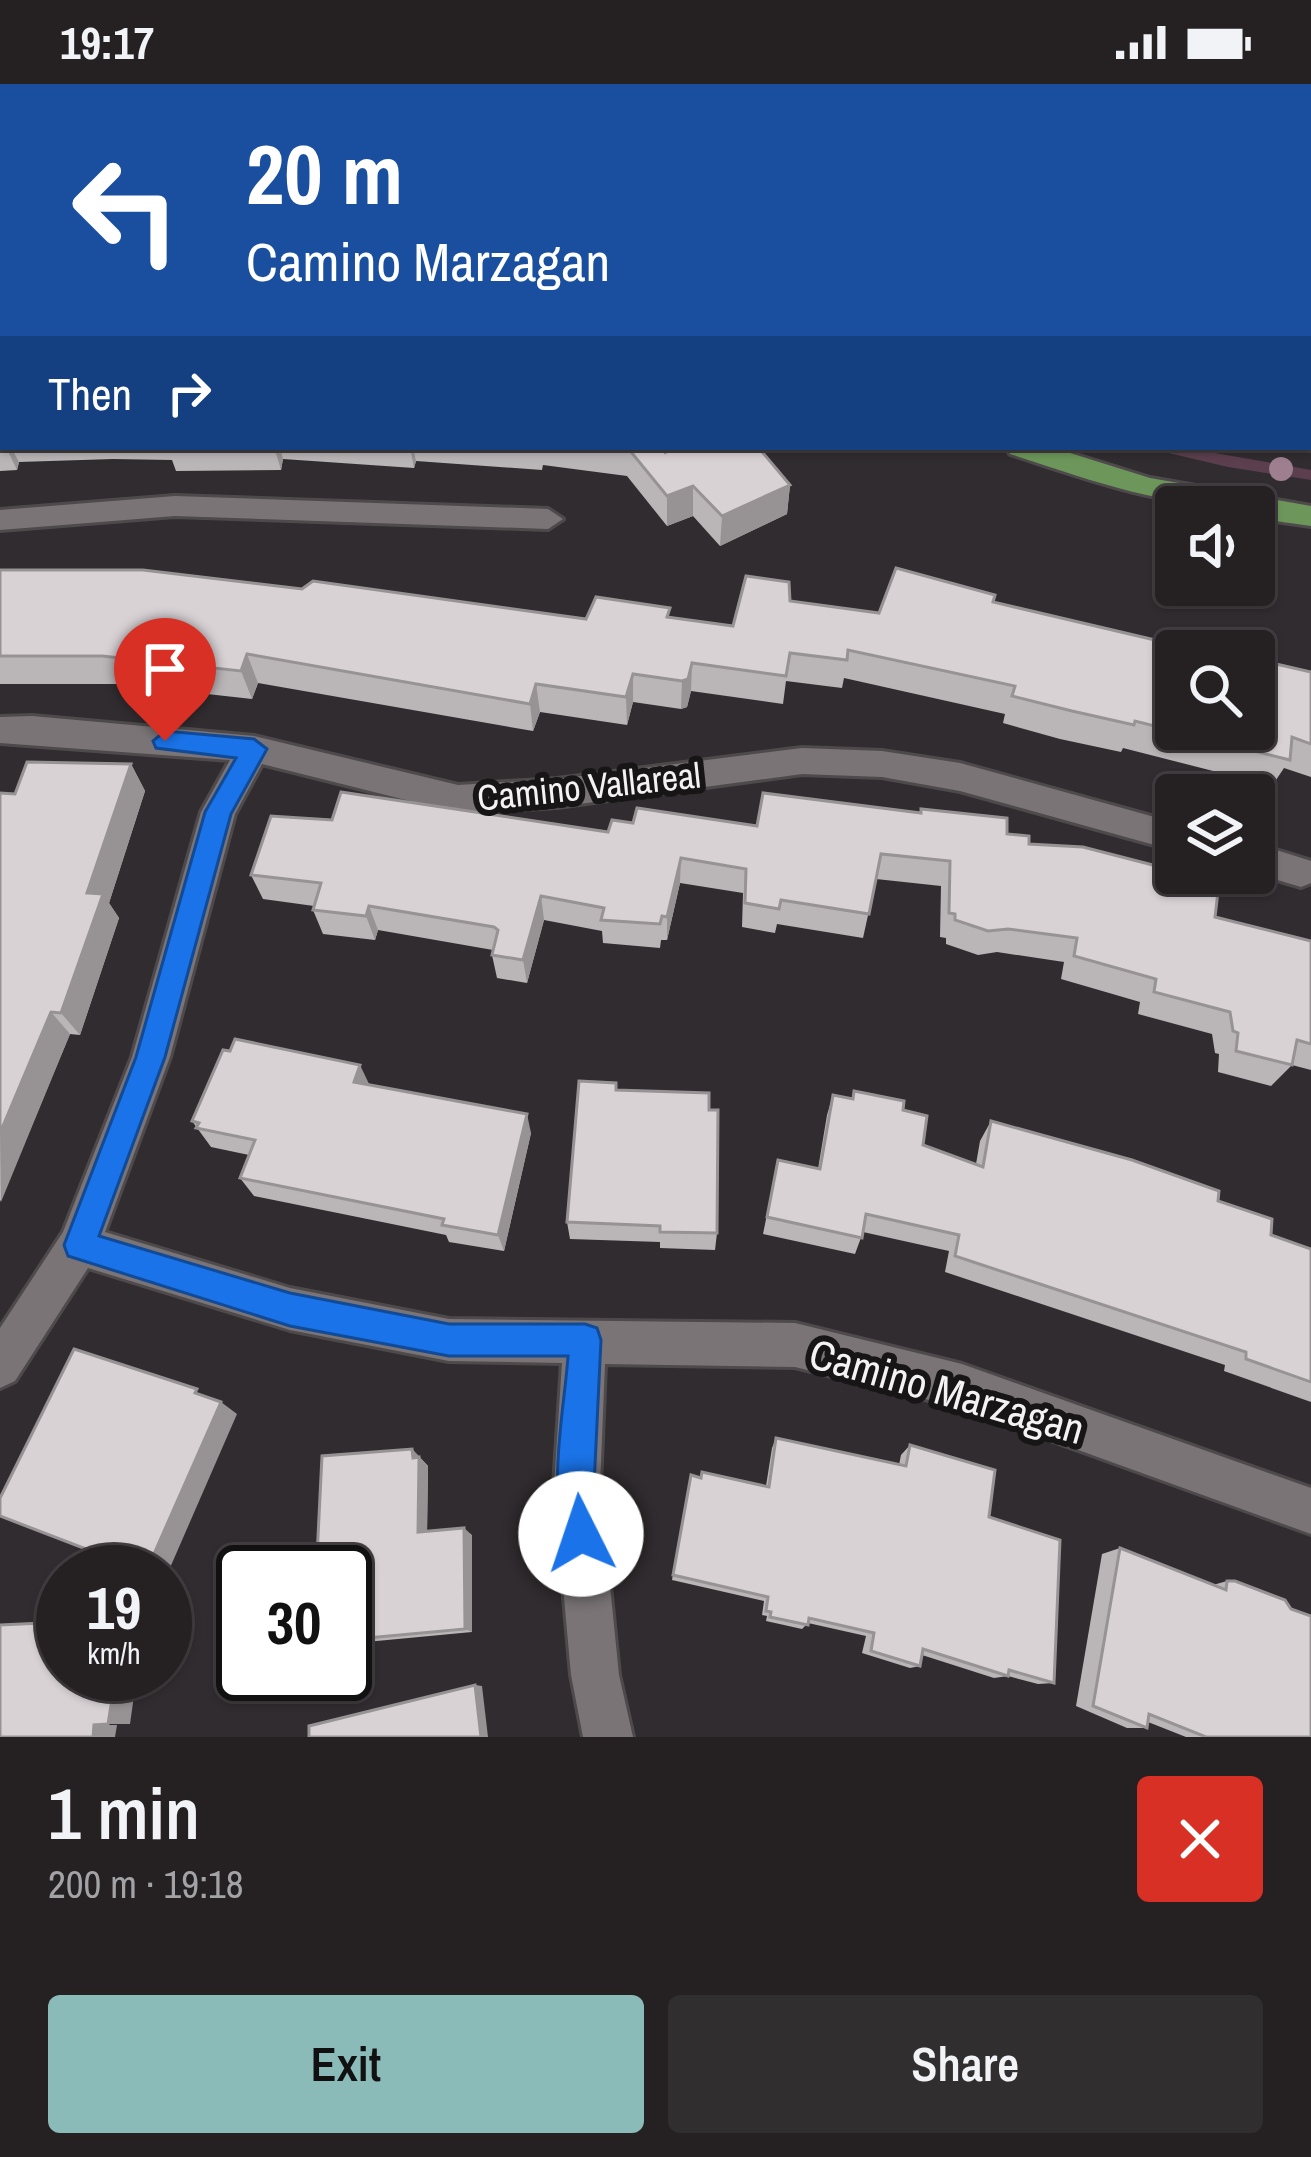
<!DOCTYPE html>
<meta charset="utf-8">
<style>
body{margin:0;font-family:"Archivo Narrow",sans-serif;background:#312e30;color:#f1f3f6;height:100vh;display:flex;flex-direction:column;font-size:45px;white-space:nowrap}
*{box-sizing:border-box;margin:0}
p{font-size:39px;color:#a3a3a6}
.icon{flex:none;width:66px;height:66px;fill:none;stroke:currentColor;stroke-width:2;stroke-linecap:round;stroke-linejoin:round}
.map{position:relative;height:1653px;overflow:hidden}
.side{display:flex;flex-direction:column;background:#252123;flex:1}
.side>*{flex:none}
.guide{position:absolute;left:0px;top:0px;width:1311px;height:366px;box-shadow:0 3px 9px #0004,0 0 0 3px #423e41;background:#1a4fa0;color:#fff;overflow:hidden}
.tools{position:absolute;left:1155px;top:402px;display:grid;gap:24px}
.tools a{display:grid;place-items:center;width:120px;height:120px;border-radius:12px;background:#252123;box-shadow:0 3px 9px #0004,0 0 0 3px #423e41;font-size:60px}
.speed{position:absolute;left:36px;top:1461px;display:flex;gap:24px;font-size:60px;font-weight:700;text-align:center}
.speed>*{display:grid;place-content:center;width:156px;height:156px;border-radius:50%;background:#252123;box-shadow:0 3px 9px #0004,0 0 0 3px #423e41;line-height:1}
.speed small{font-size:30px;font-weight:400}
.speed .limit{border:6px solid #111;border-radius:18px;background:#fff;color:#111}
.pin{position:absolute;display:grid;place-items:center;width:102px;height:102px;color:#fff;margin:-123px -51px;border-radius:50% 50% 50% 0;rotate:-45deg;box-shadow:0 0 12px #0007}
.pin .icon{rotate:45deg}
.me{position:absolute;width:132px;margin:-66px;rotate:356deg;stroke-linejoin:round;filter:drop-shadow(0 0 9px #0008)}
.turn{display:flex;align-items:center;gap:42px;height:252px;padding:0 48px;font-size:54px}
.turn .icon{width:156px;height:156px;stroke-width:2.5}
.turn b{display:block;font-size:84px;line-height:102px}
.then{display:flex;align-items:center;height:114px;padding:0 48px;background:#0003;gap:24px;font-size:45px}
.round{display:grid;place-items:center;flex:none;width:126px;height:126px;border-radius:12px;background:#312e30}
.headline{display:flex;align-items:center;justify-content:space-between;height:204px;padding:0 48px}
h1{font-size:72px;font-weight:600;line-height:90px}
.primary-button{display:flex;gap:24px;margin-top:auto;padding:24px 48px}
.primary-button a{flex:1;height:138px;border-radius:12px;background:#8bbbb9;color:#111;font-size:48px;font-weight:600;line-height:138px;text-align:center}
.primary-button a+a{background:#312e30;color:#f1f3f6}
.status{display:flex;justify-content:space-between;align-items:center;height:84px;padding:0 60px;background:#252123;direction:ltr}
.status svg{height:33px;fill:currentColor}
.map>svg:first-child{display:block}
.green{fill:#5c3f4e}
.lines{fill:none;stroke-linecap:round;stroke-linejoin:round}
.minor-casing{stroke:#4e4a4c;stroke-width:6}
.major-casing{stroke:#4e4a4c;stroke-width:6}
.highway-casing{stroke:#4e4a4c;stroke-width:6}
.minor{fill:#7a7477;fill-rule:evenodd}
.major{fill:#6d975a;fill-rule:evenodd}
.highway{fill:#64af46;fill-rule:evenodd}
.tree{fill:#9e7f8f}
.wall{fill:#bab5b7}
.shaded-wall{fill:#979395}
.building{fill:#d8d2d5;stroke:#979395;stroke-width:3}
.route{fill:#1a73e8;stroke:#114b97;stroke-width:3}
.labels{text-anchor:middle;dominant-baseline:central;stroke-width:12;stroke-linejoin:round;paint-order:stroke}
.street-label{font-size:36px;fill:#f5f2f4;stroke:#181516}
.near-street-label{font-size:42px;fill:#f5f2f4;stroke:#181516}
</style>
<div class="status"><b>19:17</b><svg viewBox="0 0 49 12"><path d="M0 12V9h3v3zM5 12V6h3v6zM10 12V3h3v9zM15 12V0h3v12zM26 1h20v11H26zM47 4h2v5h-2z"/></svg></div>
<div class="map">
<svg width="1311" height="1653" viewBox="0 0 1311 1653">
<rect width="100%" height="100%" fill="#312c2f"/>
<!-- green -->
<path class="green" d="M1143 363H1181L1311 386V396L1228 383Z"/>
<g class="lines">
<!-- minor casing -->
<g class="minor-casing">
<g id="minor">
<path d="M1311 143V159L1308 160V144Z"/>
<rect x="1308" y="201" width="3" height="16"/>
<path d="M175 412 548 425 563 435 548 445 175 432 0 446V426Z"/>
<path d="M32 632 254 652 458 701 557 695 802 664 882 667 960 679 1176 739V767L960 707 882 693 802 690 557 723 458 729 262 680 235 730 170 973 105 1148 290 1204 449 1235 795 1239 962 1280 1311 1404V1450L962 1324 795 1283 605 1280 600 1402 619 1591 633 1653H583L571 1591 554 1402 562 1279 449 1277 290 1246 88 1184 15 1297 0 1304V1244L63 1148 132 973 201 728 230 676 0 659V633Z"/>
<path d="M1254 759 1311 777V799L1301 803 1254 789Z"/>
</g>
</g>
<!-- major casing -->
<g class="major-casing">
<g id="major">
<path d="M613 0H635L637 3H615Z"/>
<path d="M1006 363H1051L1150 394 1311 422V442L1254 434V423C1161 423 1097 398 1010 370Z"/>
</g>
</g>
<!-- highway casing -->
<g class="highway-casing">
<g id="highway">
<path d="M445 0H549L443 3Z"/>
<path d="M1234 0H1311V8L1308 3H1232Z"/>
<rect x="0" y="16" width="3" height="14"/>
<path d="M3 46V60L0 61V47Z"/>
<path d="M1311 58V72L1308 73V59Z"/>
<rect x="0" y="81" width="3" height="14"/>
<path d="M1311 85V99L1308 100V86Z"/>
<path d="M0 107H3L0 122Z"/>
<rect x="0" y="140" width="3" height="16"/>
</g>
</g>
<!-- minor -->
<use href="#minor" class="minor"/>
<!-- major -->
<use href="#major" class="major"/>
<!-- highway -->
<use href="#highway" class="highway"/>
</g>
<!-- trees -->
<circle class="tree" cx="1281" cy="385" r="12"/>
<!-- wall -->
<g class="wall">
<path d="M3 290V363H675V365L790 401 787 430 720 462 693 432 667 442 627 392 543 381 542 386 416 377 414 384 283 375 281 386 176 387 172 376 113 375 19 378 17 386 0 387V291Z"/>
<path d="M0 486 586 535 670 533 733 542 790 517 879 529 993 518 1184 563 1311 588V693L1284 684 1272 702 1123 664 1121 668 1060 655 1003 639 1005 630 844 594 842 604 786 597 783 620 691 607 687 623 681 625 633 618 627 641 540 628 533 647 258 599 252 615 117 600H0Z"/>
<path d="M131 680 145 707 109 819 119 834 80 951 70 950 0 1118V709L15 710Z"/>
<path d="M633 739 1007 750 1215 833 1311 857V986L1292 981 1271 1002 1218 988 1219 970 1215 969 1212 950 1138 930 1140 918 1061 895 1064 878 997 868 978 871 946 860V854L940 853 941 802 876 795 863 854 777 840 775 849 742 843 743 809 680 799 667 856H661L660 864 603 859 602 847 544 836 527 899 497 894 492 871 493 866 378 846 375 856 323 850 313 826 314 822 263 815 251 791 608 748Z"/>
<path d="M370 1001 531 1049 504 1167 449 1158 446 1151 254 1112 240 1094 249 1071 211 1063 192 1037Z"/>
<path d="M617 1006 709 1026 717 1149 715 1166 660 1164V1158L570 1155 567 1138Z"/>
<path d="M854 1007 903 1026 923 1061 976 1080 980 1057 991 1037 1218 1117 1271 1151 1311 1165V1318L1224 1287 1225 1281 945 1188 949 1167 863 1148 855 1170 763 1150 778 1076 818 1085 827 1031 833 1011 852 1015Z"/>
<path d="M776 1354 899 1381 901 1371 910 1361 989 1433 1054 1599 1038 1600 1008 1592 994 1594 922 1571 920 1582 910 1584 862 1569 866 1552 808 1539 802 1545 766 1537 767 1532 762 1531 764 1517 672 1496 691 1391 766 1402 772 1364Z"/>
<path d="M412 1365 428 1382 427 1447 472 1451V1548L345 1560V1488L317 1473Z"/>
<path d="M1120 1464 1213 1501 1227 1497 1311 1653H1186L1148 1638 1147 1644H1127L1076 1622 1102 1470Z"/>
</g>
<!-- shaded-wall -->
<g class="shaded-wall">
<path d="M6 363H11L19 378 17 386Z"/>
<path d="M274 363H280L283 375 281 386Z"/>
<path d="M410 363H413L416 377 414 384Z"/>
<path d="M790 401 787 430 720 462 722 432Z"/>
<path d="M693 402V432L667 442V412Z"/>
<path d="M247 570 258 599 252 615 241 587Z"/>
<path d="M692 579 691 607 687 623 681 625 682 597Z"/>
<path d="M633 590V618L627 641 626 613Z"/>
<path d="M536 600 540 628 533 647 530 620Z"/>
<path d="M131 680 145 707 109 819 119 834 80 951 61 929 87 809Z"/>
<path d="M681 774 680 799 667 856V833Z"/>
<path d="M541 812 544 836 527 899 523 876Z"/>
<path d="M369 822 378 846 375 856 366 832Z"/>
<path d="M51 928 70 950 1 1118 0 1049Z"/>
<path d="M360 981 370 1002 354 998Z"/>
<path d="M527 1030 531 1049 504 1167 498 1151Z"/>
<path d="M221 1318 237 1330 166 1493 165 1488H146Z"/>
<path d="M412 1365 428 1382 427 1455 418 1448Z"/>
<path d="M464 1444 472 1451V1548L465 1545Z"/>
<path d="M116 1590H137L130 1640H108Z"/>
<path d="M475 1601 482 1602 488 1653H481Z"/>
<path d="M94 1641H117L115 1653H93Z"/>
</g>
<!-- building -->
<g class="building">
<path d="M3 290V350L2 356H0V291Z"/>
<path d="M627 363H667L666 368 679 363H758L790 401 722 432 693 402 667 412Z"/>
<path d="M896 484 995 511 993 518 1185 563V559L1219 567H1176V645H1254V575L1311 588V660L1292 653 1290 676 1135 637 1134 641 1072 627 1012 612 1015 602 848 566 847 576 790 569 786 592 692 579 688 595 682 597 633 590 626 613 536 600 530 620 247 570 241 587 102 572H0V486H143L302 505 313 497 586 535 596 513 670 524 667 533 733 542 746 492 789 498 790 517 879 529Z"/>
<path d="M27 678 131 680 87 809 103 810 61 929 51 928 0 1049V709L15 710Z"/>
<path d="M341 708 608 748 612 736 633 739 637 724 757 742 763 709 921 729V725L1007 734V750L1029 752V760L1083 763 1176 787V789L1219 799 1215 833 1311 857V960L1297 956 1292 981 1236 967 1238 949 1233 947 1230 928 1154 908 1156 895 1074 872 1077 854 1008 845 988 847 955 836V830L949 829 950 777 881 770 869 830 781 816 779 825 745 819 746 785 681 774 667 833 662 832 660 840 601 836 604 824 541 812 523 876 492 871 498 846 494 843 369 822 366 832 313 826 321 799 251 791 271 732 332 736Z"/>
<path d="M235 955 360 981 354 998 527 1030 498 1151 442 1141 444 1135 240 1094 255 1056 196 1044 199 1039 192 1037 223 966 230 967Z"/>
<path d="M579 997 616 999V1006L709 1009V1026H718L717 1149 660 1148V1142L567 1138Z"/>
<path d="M854 1007 904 1017 903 1026 927 1032 923 1061 983 1083 991 1037 1132 1076 1219 1107 1218 1117 1272 1135 1271 1151 1311 1165V1298L1246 1275V1268L955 1172 959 1151 866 1130 862 1154 767 1133 778 1076 820 1085 833 1011 853 1015Z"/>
<path d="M74 1265 197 1305 195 1309 221 1318 146 1488 0 1432V1414Z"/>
<path d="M776 1354 906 1382 910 1361 995 1386 989 1433 1060 1456 1054 1599 1009 1586 1008 1592 923 1565 920 1582 871 1567 874 1549 809 1534 808 1541 770 1533 771 1528 766 1527 768 1513 673 1491 691 1391 701 1394 702 1388 769 1403Z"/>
<path d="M412 1365 413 1374 419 1373 418 1448 464 1444 465 1545 345 1556V1488H299V1482L305 1481V1474L317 1473 322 1372Z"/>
<path d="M1120 1464 1226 1506 1227 1497H1235L1285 1516 1291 1525 1311 1532V1653H1206L1149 1630 1147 1644 1093 1622Z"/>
<path d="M63 1538V1590H116L108 1640 94 1641 93 1653H0V1541Z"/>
<path d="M475 1601 481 1653H309V1642Z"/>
</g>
<!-- route -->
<path class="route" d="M165 647 254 655 267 665 231 730 165 973 99 1152 290 1209 449 1240H585L597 1244 601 1256 594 1402 599 1450 594 1462 581 1467 569 1462C546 1407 564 1330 568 1272H449L290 1242 68 1172 64 1161 136 973 205 728 236 674 156 664 153 657Z"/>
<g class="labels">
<!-- street labels -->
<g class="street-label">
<text transform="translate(589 702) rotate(-6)">Camino Vallareal</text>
</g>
<!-- near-street labels -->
<g class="near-street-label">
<text transform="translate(947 1307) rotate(16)">Camino Marzagan</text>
</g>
</g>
</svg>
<div class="tools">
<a><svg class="icon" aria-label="sound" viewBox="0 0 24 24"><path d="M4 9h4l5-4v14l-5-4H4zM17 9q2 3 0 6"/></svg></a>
<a><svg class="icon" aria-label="search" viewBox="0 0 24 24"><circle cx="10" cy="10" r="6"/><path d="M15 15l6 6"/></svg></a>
<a><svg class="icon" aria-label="layers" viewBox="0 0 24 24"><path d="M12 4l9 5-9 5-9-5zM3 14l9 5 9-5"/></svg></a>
</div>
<div class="speed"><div>19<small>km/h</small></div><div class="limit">30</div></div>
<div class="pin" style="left:165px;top:657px;background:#d93025"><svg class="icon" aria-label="arrive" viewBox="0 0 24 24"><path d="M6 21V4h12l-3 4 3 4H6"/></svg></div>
<svg class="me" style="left:581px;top:1450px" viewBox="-20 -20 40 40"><circle r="19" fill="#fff"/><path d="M0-13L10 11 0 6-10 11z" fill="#1a73e8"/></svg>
<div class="guide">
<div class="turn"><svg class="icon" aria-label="left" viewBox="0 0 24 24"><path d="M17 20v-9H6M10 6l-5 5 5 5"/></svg><div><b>20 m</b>Camino Marzagan</div></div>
<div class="then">Then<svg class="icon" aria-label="right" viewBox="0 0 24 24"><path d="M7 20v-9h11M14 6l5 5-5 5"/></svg></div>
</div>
</div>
<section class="side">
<div class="headline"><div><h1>1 min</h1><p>200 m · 19:18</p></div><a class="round" style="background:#d93025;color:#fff"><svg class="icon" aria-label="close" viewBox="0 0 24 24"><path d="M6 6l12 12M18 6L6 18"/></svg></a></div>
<div class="primary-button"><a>Exit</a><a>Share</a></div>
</section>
